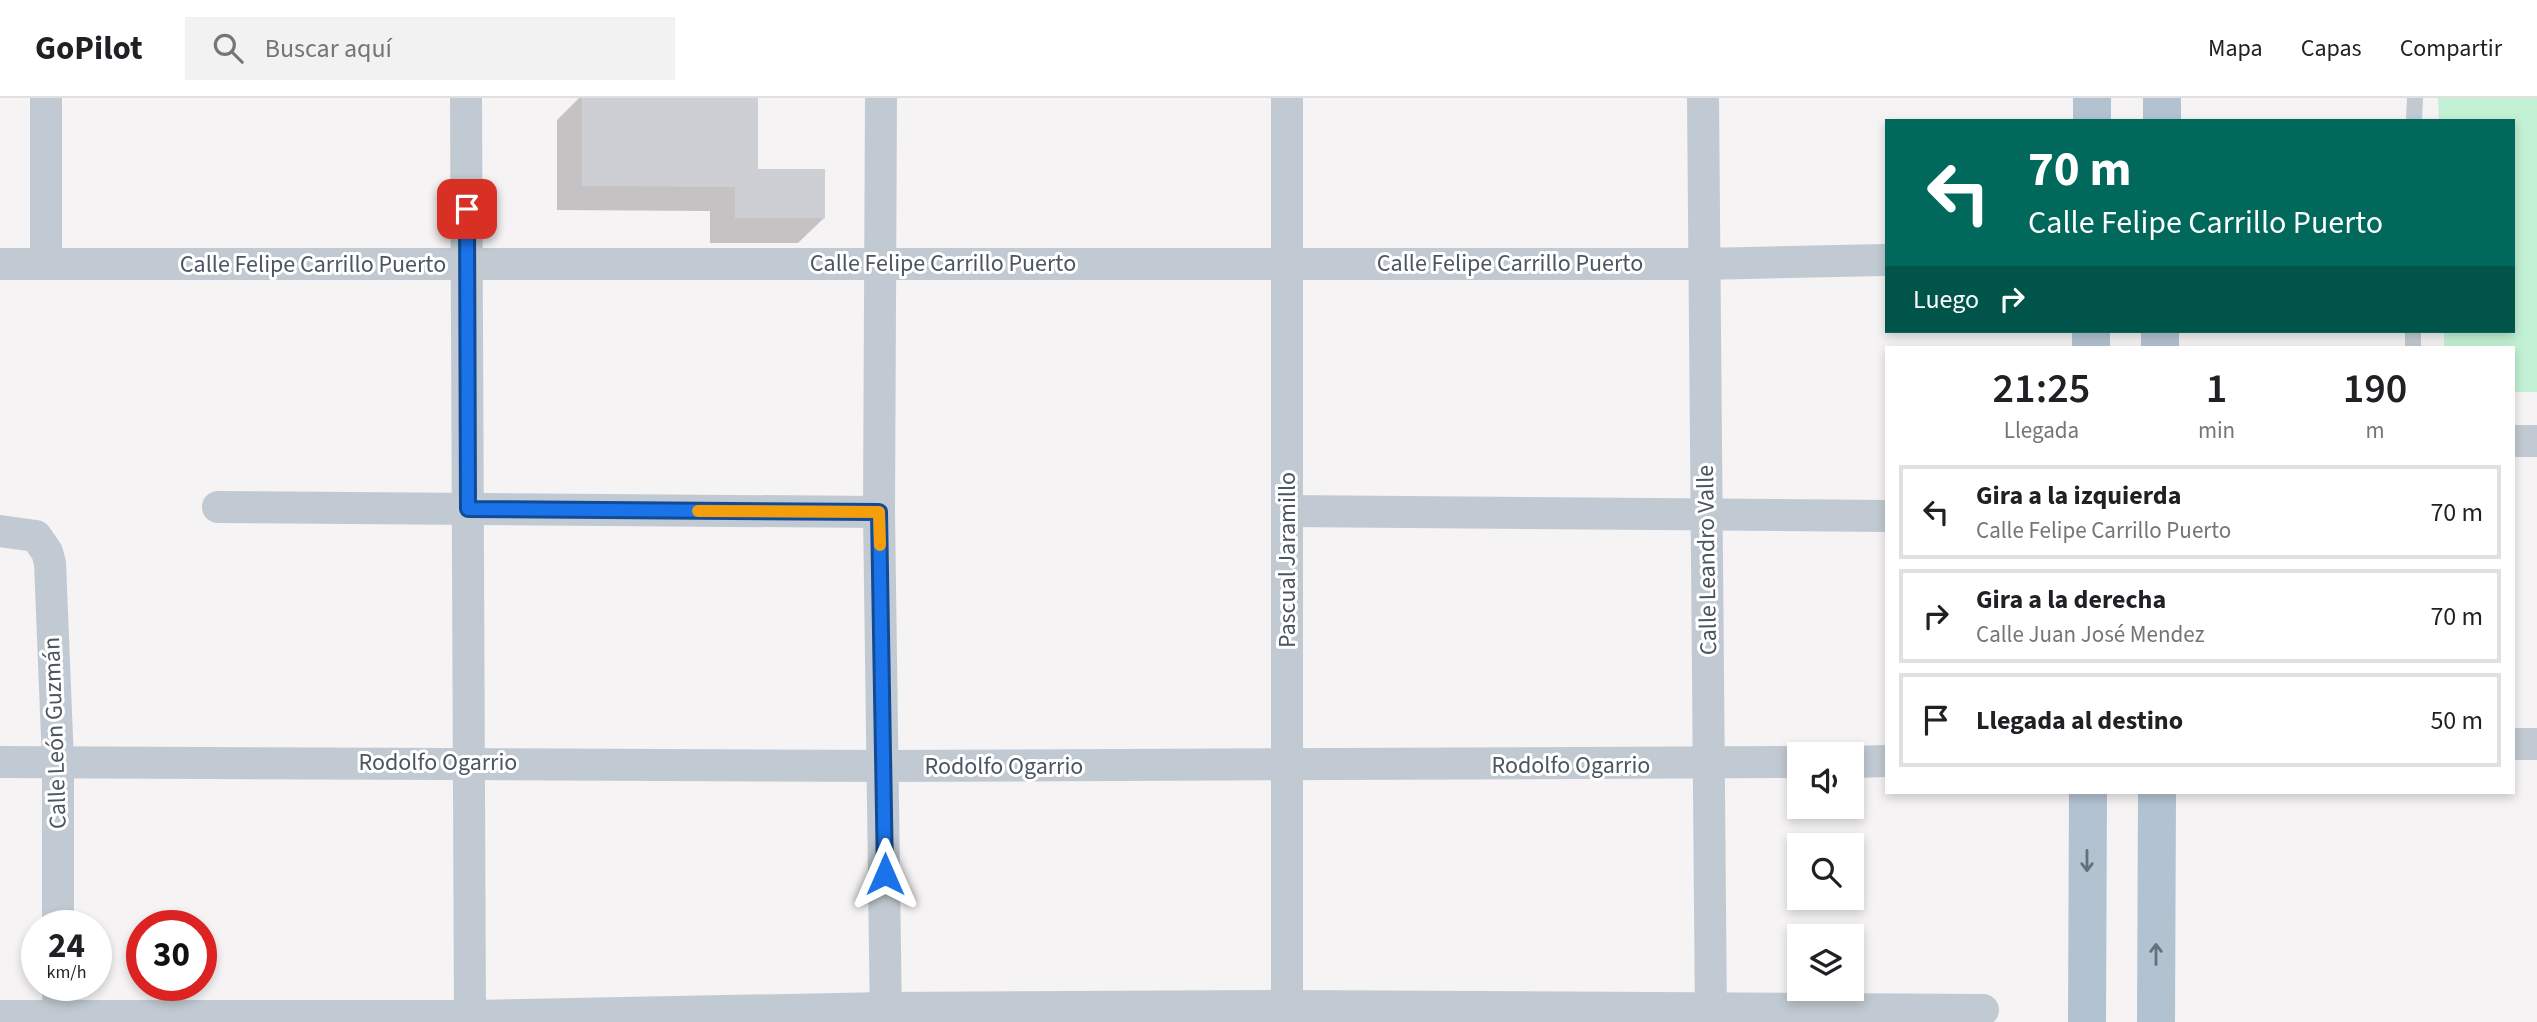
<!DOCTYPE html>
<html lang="es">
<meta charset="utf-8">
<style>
body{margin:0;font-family:"Source Sans 3",sans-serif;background:#f2f2f2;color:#202124;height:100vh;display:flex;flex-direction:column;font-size:26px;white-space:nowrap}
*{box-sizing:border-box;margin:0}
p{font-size:23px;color:#757577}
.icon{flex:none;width:38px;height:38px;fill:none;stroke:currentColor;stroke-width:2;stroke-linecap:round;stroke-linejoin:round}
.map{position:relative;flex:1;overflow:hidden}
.drawer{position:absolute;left:1885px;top:248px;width:630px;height:448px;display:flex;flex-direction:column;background:#fff;border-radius:0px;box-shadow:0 4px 10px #0003}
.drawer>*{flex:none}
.top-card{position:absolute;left:1885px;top:21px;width:630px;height:214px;border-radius:0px;box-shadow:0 4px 10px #0003;background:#00695c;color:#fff;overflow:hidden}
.buttons{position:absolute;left:1787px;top:644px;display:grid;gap:14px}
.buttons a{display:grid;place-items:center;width:77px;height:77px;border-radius:0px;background:#fff;box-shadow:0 4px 10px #0003;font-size:35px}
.speed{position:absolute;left:21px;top:812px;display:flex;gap:14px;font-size:35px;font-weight:700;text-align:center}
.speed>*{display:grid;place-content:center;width:91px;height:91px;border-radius:50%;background:#fff;box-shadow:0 4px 10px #0003;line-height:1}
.speed small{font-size:18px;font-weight:400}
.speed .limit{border:10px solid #d22;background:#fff;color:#111}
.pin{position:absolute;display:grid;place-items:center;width:60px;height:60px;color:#fff;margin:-30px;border-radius:14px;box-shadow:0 4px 10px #0006}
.me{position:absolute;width:77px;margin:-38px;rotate:0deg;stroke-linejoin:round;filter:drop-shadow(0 0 5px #0008)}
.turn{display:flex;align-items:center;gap:24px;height:147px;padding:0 28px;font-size:32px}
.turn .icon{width:91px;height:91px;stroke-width:2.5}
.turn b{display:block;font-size:49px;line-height:60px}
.then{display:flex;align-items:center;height:66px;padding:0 28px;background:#0003;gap:14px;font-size:26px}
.eta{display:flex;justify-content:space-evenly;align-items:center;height:119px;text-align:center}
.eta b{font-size:42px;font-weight:600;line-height:49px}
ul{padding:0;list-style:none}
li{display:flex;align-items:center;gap:21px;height:94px;margin:0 14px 10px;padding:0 14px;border:4px solid #e0e0e0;border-radius:0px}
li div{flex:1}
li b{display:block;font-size:26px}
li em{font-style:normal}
header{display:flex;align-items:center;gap:42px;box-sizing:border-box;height:98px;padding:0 35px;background:#fff;border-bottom:2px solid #e0e0e0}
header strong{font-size:33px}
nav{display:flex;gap:38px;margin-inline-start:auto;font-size:24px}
.search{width:490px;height:63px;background:#f2f2f2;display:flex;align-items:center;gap:18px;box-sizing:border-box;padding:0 24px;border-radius:0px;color:#757577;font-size:26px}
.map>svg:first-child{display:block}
.green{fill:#c3f1d5}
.shadow{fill:#0003}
.building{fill:#cdcfd5}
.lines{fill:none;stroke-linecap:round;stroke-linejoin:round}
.service{stroke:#c1cad2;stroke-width:16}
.minor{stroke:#c1cad2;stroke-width:32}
.primary{stroke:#b3c2d1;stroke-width:38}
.oneway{stroke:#64717d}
.route-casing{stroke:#114b97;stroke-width:18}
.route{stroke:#1a73e8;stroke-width:12}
.slow{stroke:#f59e0b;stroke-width:12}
.labels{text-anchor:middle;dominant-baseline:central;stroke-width:6;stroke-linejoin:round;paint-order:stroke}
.street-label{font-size:24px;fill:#4a5661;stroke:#fff}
</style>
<header>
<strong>GoPilot</strong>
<div class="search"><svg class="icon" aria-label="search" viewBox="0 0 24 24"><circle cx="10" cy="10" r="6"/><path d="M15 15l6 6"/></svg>Buscar aquí</div>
<nav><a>Mapa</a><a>Capas</a><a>Compartir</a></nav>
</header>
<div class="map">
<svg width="2537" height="924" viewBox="0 0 2537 924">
<rect width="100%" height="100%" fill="#f5f3f3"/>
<!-- green -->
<path class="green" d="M2438 0H2537V294H2513V250H2444V233H2513V23H2439Z"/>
<!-- shadow -->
<path class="shadow" d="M579 0H756V73L824 120 798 145H710V113L557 112V22Z"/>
<!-- building -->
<path class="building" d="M582 0H758V71H825V120H735V89L582 88Z"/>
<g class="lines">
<!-- service -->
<g class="service">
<path d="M2414 23 2415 0"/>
<path d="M2413 250V233"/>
</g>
<!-- minor -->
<g class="minor">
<path d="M466 0 470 924"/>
<path d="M881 0 879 414 886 924"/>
<path d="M1703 0 1711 924"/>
<path d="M46 165V0"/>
<path d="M0 166H1702L1886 162"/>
<path d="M2513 343H2537"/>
<path d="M218 409 879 414"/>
<path d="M1287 413 1886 418"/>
<path d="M0 433 36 438 47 454 50 465 58 664V828"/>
<path d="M2513 646H2537"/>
<path d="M0 664 885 668 1799 664"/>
<path d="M1852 664 1886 663"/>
<path d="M58 887 59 924"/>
<path d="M0 918H470L886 910 1287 908 1983 912"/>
<path d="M1287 924V0"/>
</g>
<!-- primary -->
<g class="primary">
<path d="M2092 23V0"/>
<path d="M2162 23V0"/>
<path d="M2091 250V233"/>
<path d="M2160 250V233"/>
<path d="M2087 924 2088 695"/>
<path d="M2156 924 2157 695"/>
</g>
</g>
<!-- one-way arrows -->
<defs><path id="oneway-shaft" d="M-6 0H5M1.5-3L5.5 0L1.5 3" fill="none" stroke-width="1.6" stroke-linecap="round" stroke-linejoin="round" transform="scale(1.75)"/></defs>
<g class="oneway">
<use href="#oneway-shaft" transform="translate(2087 763) rotate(90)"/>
<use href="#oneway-shaft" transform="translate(2156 856) rotate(-90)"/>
</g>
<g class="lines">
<!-- route casing -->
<g class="route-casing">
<path id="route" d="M467 111 468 411 879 414 885 776"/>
</g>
<!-- route -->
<use href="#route" class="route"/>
<!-- slow -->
<path class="slow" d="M698 413 879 414 880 447"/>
</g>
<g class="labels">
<!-- street labels -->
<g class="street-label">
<text x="943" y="165">Calle Felipe Carrillo Puerto</text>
<text x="1510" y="165">Calle Felipe Carrillo Puerto</text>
<text x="313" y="166">Calle Felipe Carrillo Puerto</text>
<text transform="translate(1287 462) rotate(-90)">Pascual Jaramillo</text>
<text transform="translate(1707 462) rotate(-91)">Calle Leandro Valle</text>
<text transform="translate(55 635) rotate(-92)">Calle León Guzmán</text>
<text x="438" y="664">Rodolfo Ogarrio</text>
<text x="1571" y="667">Rodolfo Ogarrio</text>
<text x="1004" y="668">Rodolfo Ogarrio</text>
</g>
</g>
</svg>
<div class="buttons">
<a><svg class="icon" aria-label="sound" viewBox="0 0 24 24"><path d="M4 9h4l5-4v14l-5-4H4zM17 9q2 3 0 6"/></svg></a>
<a><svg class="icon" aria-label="search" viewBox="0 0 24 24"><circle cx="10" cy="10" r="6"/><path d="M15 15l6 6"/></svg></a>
<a><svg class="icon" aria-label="layers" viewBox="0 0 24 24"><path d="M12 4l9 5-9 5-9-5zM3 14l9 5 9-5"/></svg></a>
</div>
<div class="speed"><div>24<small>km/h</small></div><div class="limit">30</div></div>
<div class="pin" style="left:467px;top:111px;background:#d93025"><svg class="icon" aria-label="arrive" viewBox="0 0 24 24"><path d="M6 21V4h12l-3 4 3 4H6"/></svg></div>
<svg class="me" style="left:885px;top:776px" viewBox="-20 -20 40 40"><path d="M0-17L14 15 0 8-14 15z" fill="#1a73e8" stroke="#fff" stroke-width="4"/></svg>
<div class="top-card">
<div class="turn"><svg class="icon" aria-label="left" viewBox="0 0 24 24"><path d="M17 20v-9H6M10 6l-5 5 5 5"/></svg><div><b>70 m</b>Calle Felipe Carrillo Puerto</div></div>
<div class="then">Luego<svg class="icon" aria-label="right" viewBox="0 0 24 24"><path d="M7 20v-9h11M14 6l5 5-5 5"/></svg></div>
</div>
<section class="drawer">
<div class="eta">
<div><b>21:25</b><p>Llegada</p></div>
<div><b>1</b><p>min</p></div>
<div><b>190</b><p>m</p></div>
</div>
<ul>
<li><svg class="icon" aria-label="left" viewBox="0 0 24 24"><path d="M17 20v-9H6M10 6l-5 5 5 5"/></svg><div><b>Gira a la izquierda</b><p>Calle Felipe Carrillo Puerto</p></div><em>70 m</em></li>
<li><svg class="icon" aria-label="right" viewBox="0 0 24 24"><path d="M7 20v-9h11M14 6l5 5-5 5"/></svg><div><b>Gira a la derecha</b><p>Calle Juan José Mendez</p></div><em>70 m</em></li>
<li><svg class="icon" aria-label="arrive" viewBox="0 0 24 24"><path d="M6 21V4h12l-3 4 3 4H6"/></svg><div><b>Llegada al destino</b></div><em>50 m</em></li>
</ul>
</section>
</div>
